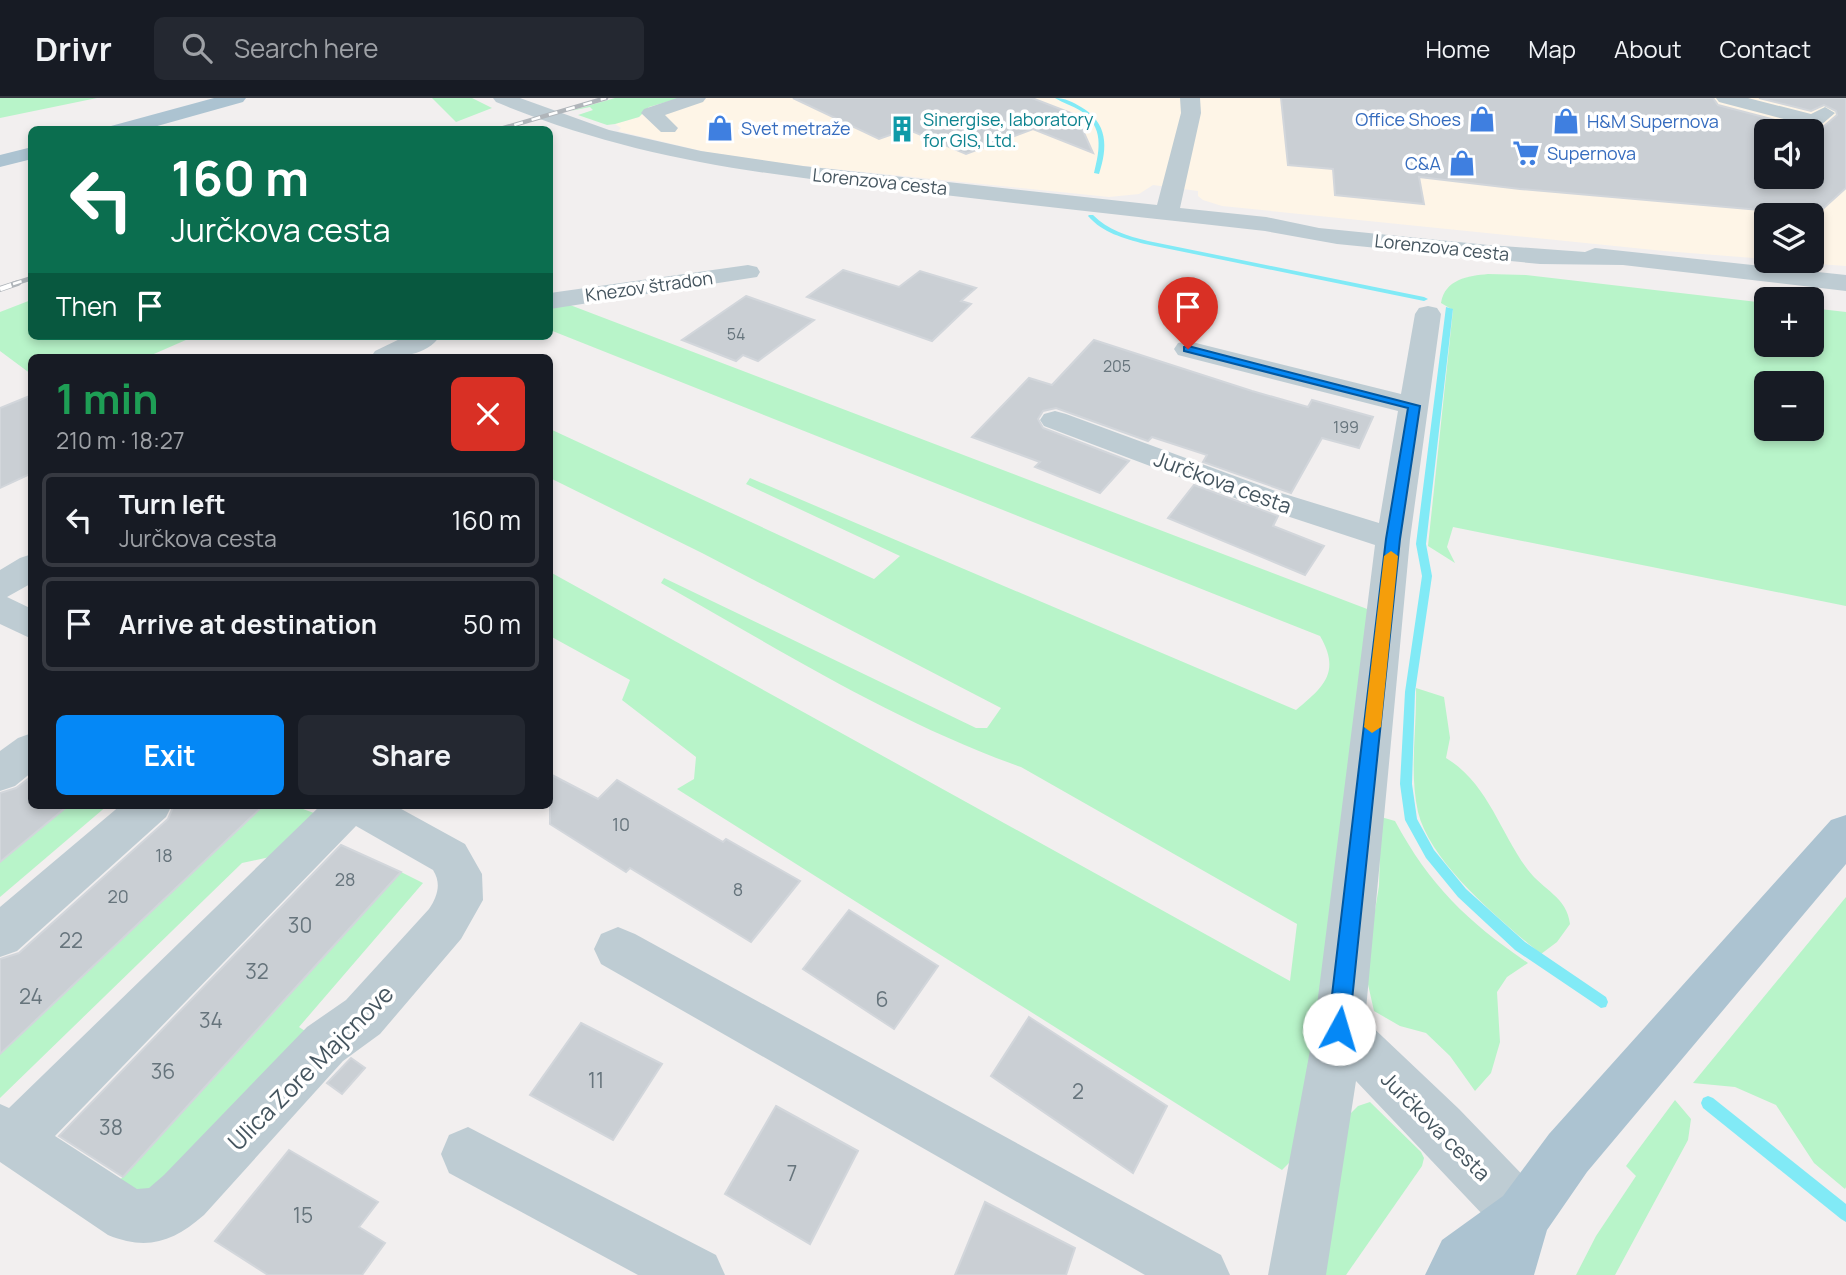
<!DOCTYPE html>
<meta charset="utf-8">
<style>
body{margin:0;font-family:Manrope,sans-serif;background:#242831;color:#f1f3f6;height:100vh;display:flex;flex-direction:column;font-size:26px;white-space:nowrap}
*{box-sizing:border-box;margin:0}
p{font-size:23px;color:#9ea1a6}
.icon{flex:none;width:38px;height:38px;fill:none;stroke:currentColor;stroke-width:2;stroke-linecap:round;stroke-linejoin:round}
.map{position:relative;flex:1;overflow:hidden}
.panel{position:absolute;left:28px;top:256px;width:525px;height:455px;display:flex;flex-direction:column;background:#171b24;border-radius:10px;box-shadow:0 4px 10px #0003}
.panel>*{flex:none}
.guide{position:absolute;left:28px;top:28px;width:525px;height:214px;border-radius:10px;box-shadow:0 4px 10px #0003;background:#0b6e4f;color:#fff;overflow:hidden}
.fabs{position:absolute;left:1754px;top:21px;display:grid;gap:14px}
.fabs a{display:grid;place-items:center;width:70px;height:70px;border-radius:10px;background:#171b24;box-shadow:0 4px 10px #0003;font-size:35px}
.pin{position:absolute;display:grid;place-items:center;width:60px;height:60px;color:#fff;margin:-72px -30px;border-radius:50% 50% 50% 0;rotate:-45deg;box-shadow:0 0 7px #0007}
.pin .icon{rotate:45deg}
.me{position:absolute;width:77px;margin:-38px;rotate:6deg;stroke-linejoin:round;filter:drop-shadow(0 0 5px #0008)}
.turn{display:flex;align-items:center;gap:24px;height:147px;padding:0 28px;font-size:32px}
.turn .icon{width:91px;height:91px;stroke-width:2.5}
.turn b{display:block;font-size:49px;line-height:60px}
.then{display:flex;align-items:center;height:66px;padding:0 28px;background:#0003;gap:14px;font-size:26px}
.round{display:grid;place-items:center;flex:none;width:74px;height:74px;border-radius:10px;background:#242831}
.summary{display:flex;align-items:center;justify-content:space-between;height:119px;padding:0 28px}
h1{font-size:42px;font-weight:700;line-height:52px;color:#1e9e55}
.cta{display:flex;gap:14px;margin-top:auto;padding:14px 28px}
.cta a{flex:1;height:80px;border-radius:10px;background:#0588f6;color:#fff;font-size:28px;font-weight:700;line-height:80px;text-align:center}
.cta a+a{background:#242831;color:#f1f3f6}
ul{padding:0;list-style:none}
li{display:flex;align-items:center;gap:21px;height:94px;margin:0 14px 10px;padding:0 14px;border:4px solid #363941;border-radius:10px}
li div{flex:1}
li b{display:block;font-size:26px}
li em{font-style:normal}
header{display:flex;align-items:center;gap:42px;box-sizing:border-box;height:98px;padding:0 35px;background:#171b24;border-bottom:2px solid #363941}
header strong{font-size:33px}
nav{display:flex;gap:38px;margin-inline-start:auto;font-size:24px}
.search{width:490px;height:63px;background:#242831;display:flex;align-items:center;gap:18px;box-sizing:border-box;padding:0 24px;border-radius:10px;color:#9ea1a6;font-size:26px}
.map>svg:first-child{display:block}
.commercial{fill:#fef5e7;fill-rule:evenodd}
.green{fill:#b8f4c9;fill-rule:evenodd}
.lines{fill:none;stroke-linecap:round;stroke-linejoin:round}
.stream{fill:#81eaf6;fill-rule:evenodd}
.building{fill:#cacfd4;stroke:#d2d6db;stroke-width:2;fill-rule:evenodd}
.minor{fill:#beccd3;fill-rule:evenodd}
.major{fill:#acc3d1;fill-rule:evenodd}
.rail-far1-casing{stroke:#b0b5ba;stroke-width:4.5}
.rail-casing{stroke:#b0b5ba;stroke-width:6}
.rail-far1{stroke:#fff;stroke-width:2.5;stroke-dasharray:9;stroke-linecap:butt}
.rail{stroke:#fff;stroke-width:4.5;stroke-dasharray:12;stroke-linecap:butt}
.route{fill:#0588f6;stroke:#0358a0;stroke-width:2}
.slow{fill:#f59e0b}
.labels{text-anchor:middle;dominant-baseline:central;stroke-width:7;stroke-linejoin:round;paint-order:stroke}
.far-number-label{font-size:16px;fill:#66747c}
.far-culture-label{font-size:18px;fill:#0d838f;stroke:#fff;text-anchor:start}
.far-shop-label{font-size:18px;fill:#366cbe;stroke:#fff;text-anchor:start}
.far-street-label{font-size:18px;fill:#45555f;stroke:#fff}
.number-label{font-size:18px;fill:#66747c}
.street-label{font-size:21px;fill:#45555f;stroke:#fff}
.near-number-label{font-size:21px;fill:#66747c}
.near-street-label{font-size:24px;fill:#45555f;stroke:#fff}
</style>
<header>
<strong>Drivr</strong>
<div class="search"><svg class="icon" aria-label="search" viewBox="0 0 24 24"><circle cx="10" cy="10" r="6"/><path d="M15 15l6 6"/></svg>Search here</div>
<nav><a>Home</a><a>Map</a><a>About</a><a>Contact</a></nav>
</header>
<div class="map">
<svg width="1846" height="1177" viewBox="0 0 1846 1177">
<rect width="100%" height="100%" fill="#f2efef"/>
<!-- commercial -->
<path class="commercial" d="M680 0H1846V168L1776 163H1811V117H1766V161L1664 153 1222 108 1203 102 1198 98V93L1153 87 1139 96 1109 99 785 66 706 54 618 33 621 30 615 26 639 19 649 9ZM1766 33H1811V79H1766Z"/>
<!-- green -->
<g class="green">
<path d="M0 0H97L0 20Z"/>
<path d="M432 0H472L492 10 456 24Z"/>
<path d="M615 0H680L649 9 639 19 615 26 607 27 578 17 593 12 590 9 570 13Z"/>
<path d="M1488 176 1526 177 1766 205V247H1811V210L1846 214V508L1453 429 1447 449 1455 465 1428 448 1453 212 1441 205C1445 181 1468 178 1488 176ZM1766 285H1811V331H1766Z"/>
<path d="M31 202 32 238H195L147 259H32L31 276 0 253V214Z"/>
<path d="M570 207 1375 514 1299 1055 1282 1072 677 691 694 681 696 659 622 602 630 582 550 538V474L1290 883 1297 826 1021 669C894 624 777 550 661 485L664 480 976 630H987L1001 610 702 455 550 380V331L874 481 900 458 746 386 750 380 1296 612C1324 589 1341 574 1320 538L550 232V209Z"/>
<path d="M1416 590 1444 599 1450 640 1446 660C1488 685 1500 735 1528 772 1543 792 1567 799 1570 826L1557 844 1541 856C1502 824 1430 765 1418 714 1409 674 1417 631 1416 590Z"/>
<path d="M69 707H108L0 799V764Z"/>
<path d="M264 707H292L314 715 279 757 242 765 0 1000V956Z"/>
<path d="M1381 719 1395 723C1430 788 1468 824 1528 865L1507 879 1497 894 1500 944 1491 975 1475 993 1450 958 1426 935 1400 928 1374 913 1365 873 1379 788Z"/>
<path d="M401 774 423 785 299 929 311 937 154 1099 118 1084Z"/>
<path d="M1846 799V1089L1845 1091 1814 1065 1776 1007 1735 989 1693 985Z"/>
<path d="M1675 1002 1691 1021 1688 1042 1615 1177H1576L1596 1138 1636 1078 1626 1068Z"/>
<path d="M1370 1004 1421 1054 1424 1060 1422 1068 1346 1177H1325L1349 1017 1358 1008Z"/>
</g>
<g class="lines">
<!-- stream -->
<g class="stream">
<path d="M1055 0C1065 0 1073 4 1081 9 1108 25 1108 49 1099 76L1094 75C1100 51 1104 29 1081 13 1073 8 1063 5 1055 0Z"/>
<path d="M1089 117H1093C1108 132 1127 138 1148 143L1424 199 1428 201 1424 203 1145 146C1123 140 1103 135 1088 118Z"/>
<path d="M1446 209 1453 211 1426 446 1432 478 1415 594 1412 686 1417 721 1434 752 1466 791 1525 844 1606 899 1608 904 1606 909 1601 910 1515 852 1458 799 1426 760 1405 722 1400 686 1405 594 1422 478 1416 446Z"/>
<path d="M1708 998 1713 1000 1846 1106V1124L1841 1121 1703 1010 1701 1005 1703 1000Z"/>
</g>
</g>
<!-- building -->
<g class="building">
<path d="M793 0H1032L1076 17 1093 55 1033 31 966 56 907 31 879 41Z"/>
<path d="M1281 0H1713L1718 7 1813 32 1823 29 1837 17 1836 13 1824 7 1811 13 1759 0H1846V90L1816 117 1520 91 1419 79 1424 106 1335 97 1333 71 1288 67ZM1766 33H1811V79H1766Z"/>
<path d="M843 172 899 189 920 173 976 190 961 203 971 206 932 243 807 199Z"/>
<path d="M746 198 814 222 758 263 743 257 736 263 682 242Z"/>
<path d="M1094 242 1252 293 1308 309 1312 302 1373 319 1359 350 1322 340 1291 395 1203 364 1207 357 1152 339 1148 343 1056 310 1043 313 1038 321 1043 330 1129 363 1100 395 1035 369 1040 364 972 339 1029 280 1052 287Z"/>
<path d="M32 297V375L0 390V310Z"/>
<path d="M1194 387 1278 418 1273 428 1324 448 1305 477 1168 420Z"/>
<path d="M550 676 598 701 617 682 723 744 726 741 800 783 751 844 630 770 626 774 550 726Z"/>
<path d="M32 678V707H69L0 764V695L16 690Z"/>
<path d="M174 707H264L0 956V861L19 855 168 721Z"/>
<path d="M341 747 401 774 123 1079 59 1038Z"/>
<path d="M849 812 938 868 894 931 803 871Z"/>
<path d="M1029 919 1167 1008 1133 1075 991 978Z"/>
<path d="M581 925 662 966 613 1042 530 997Z"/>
<path d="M351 960 365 970 342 996 327 985Z"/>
<path d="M776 1008 858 1053 810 1146 725 1096Z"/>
<path d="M289 1052 378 1104 359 1129 385 1145 362 1177H268L215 1143Z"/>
<path d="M985 1104 1075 1150 1066 1177H955Z"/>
</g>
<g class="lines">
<!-- minor -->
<g class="minor">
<path d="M493 0H520L609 32 701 53 803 68 1157 107 1181 15 1180 0H1200L1201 15 1180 110 1266 119 1319 130 1488 147 1585 154 1595 150 1846 177V193L1623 167 1540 166 1337 146 1265 133C1147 120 1028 107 910 93 762 76 636 62 496 4Z"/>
<path d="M677 0H706L703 4 665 17 678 30 675 34H661L641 15 644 11Z"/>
<path d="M1716 0H1748L1811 16 1825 9 1835 15 1821 27 1814 29 1719 4Z"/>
<path d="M748 167 757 169 760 174 757 179 550 211V195Z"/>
<path d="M1428 208 1437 210 1441 216 1410 441 1365 922 1459 1011 1543 1098 1551 1118 1543 1138 1523 1146 1503 1138 1356 983 1326 1177H1268L1314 931 1375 447 1256 408 1044 328 1040 322 1044 316 1055 313 1066 316 1278 394 1379 425 1398 313 1178 257 1174 251 1178 245 1188 243 1401 296 1415 216 1419 210Z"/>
<path d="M406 238H440C425 260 395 259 371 259L375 253Z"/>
<path d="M32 456V485L7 499 32 511V541L0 526V472L20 460Z"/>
<path d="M32 635V674L15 688 0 693V653L18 640Z"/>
<path d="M121 707H172L166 719 17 853 0 859V809Z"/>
<path d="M321 707H394L465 746 482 776 483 802 461 841 380 936 343 963 204 1117C173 1144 147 1153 108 1137L0 1064V1006L9 1010ZM356 728 433 772C442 786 437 799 429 811L346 902 307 929 164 1077 149 1090 137 1091 55 1038Z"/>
<path d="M618 829 635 836 1221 1157 1230 1177H1145L601 866 594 851 601 836Z"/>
<path d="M468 1029 716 1157 725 1177H638L449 1075 441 1056 449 1037Z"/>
</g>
<!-- major -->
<g class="major">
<path d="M214 0H246L243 4 143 32H108L111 28Z"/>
<path d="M32 49V61L0 69V57Z"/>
<path d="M1846 717V766L1587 1074 1547 1132 1534 1177H1425L1442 1142 1503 1098 1549 1036 1831 722Z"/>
</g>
<!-- rail-far1 casing -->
<g class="rail-far1-casing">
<g id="rail-far1">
<path d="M497 32 606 0"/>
<path d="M13 186 32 180"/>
</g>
</g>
<!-- rail casing -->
<g class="rail-casing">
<path id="rail" d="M0 191 18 185"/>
</g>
<!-- rail-far1 -->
<use href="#rail-far1" class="rail-far1"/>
<!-- rail -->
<use href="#rail" class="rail"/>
</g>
<!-- route -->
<path class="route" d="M1188 248 1420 308 1400 441 1349 931 1346 938 1339 941 1331 938 1328 931 1386 441 1408 310 1184 253V249Z"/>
<!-- slow -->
<path class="slow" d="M1391 453 1398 458 1381 629 1372 635 1364 629 1384 458Z"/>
<!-- icons -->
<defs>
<g id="shop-bare" transform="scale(2.1)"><path d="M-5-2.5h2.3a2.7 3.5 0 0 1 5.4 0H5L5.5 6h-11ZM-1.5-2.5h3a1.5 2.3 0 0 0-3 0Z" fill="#3f7fe0" stroke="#fff" stroke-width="2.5" paint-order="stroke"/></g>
<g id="building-bare" transform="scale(2.1)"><path d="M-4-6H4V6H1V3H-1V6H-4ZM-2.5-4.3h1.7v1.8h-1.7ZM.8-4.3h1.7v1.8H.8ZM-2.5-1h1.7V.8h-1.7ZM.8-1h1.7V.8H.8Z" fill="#0f9aa8" stroke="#fff" stroke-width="2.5" paint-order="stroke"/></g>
<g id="supermarket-bare" transform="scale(2.1)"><path d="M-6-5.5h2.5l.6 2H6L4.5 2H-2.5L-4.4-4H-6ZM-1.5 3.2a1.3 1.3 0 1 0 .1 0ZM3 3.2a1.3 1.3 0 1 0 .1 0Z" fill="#3f7fe0" stroke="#fff" stroke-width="2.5" paint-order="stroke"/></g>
</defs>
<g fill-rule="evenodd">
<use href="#shop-bare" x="1482" y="21"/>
<use href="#shop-bare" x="1566" y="23"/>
<use href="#shop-bare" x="720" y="30"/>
<use href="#building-bare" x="902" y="31"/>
<use href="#supermarket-bare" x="1526" y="55"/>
<use href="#shop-bare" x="1462" y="65"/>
</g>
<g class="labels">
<!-- far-number labels -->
<g class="far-number-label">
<text x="736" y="236">54</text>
<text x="1117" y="268">205</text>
<text x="1346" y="329">199</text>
</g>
<!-- far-culture labels -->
<g class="far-culture-label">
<text x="923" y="21">Sinergise, laboratory<tspan x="923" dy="21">for GIS, Ltd.</tspan></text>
</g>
<!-- far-shop labels -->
<g class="far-shop-label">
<text x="1461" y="21" text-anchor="end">Office Shoes</text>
<text x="1587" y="23">H&amp;M Supernova</text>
<text x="741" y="30">Svet metraže</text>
<text x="1547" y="55">Supernova</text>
<text x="1441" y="65" text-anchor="end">C&amp;A</text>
</g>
<!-- far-street labels -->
<g class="far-street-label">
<text transform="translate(880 83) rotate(6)">Lorenzova cesta</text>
<text transform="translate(1442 149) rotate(6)">Lorenzova cesta</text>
<text transform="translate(649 188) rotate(-8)">Knezov štradon</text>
</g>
<!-- number labels -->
<g class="number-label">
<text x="621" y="726">10</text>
<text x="164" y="757">18</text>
<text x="345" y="781">28</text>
<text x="738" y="791">8</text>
<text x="118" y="798">20</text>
</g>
<!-- street labels -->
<g class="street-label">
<text transform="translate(1223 384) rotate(20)">Jurčkova cesta</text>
<text transform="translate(1436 1028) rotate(45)">Jurčkova cesta</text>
</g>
<!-- near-number labels -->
<g class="near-number-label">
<text x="300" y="827">30</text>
<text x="71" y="842">22</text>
<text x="257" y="873">32</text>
<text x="31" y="898">24</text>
<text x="882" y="901">6</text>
<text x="211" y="922">34</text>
<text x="163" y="973">36</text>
<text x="596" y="982">11</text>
<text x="1078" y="993">2</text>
<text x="111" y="1029">38</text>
<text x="792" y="1075">7</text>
<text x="303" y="1117">15</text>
</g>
<!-- near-street labels -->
<g class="near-street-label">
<text transform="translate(310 969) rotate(-45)">Ulica Zore Majcnove</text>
</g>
</g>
</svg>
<div class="fabs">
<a><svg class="icon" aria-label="sound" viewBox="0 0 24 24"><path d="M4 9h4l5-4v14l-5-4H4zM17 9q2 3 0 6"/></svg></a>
<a><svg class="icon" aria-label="layers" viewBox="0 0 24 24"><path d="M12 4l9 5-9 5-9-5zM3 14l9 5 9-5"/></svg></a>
<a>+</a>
<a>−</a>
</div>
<div class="pin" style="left:1188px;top:251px;background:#d93025"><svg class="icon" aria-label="arrive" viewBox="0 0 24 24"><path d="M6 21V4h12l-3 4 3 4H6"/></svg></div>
<svg class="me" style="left:1339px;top:931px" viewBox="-20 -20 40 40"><circle r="19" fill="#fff"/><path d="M0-13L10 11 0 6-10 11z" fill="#0588f6"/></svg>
<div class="guide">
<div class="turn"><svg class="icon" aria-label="left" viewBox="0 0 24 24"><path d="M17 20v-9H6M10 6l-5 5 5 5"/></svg><div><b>160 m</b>Jurčkova cesta</div></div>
<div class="then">Then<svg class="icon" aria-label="arrive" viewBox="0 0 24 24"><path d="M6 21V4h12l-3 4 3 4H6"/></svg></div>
</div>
<section class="panel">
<div class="summary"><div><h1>1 min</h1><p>210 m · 18:27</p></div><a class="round" style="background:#d93025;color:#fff"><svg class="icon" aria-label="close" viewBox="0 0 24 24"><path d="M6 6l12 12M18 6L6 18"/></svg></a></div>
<ul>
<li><svg class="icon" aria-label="left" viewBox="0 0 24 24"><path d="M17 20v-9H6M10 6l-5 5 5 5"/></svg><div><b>Turn left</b><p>Jurčkova cesta</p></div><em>160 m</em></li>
<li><svg class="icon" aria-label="arrive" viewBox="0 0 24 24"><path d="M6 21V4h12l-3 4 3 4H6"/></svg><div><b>Arrive at destination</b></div><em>50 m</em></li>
</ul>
<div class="cta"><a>Exit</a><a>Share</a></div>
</section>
</div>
